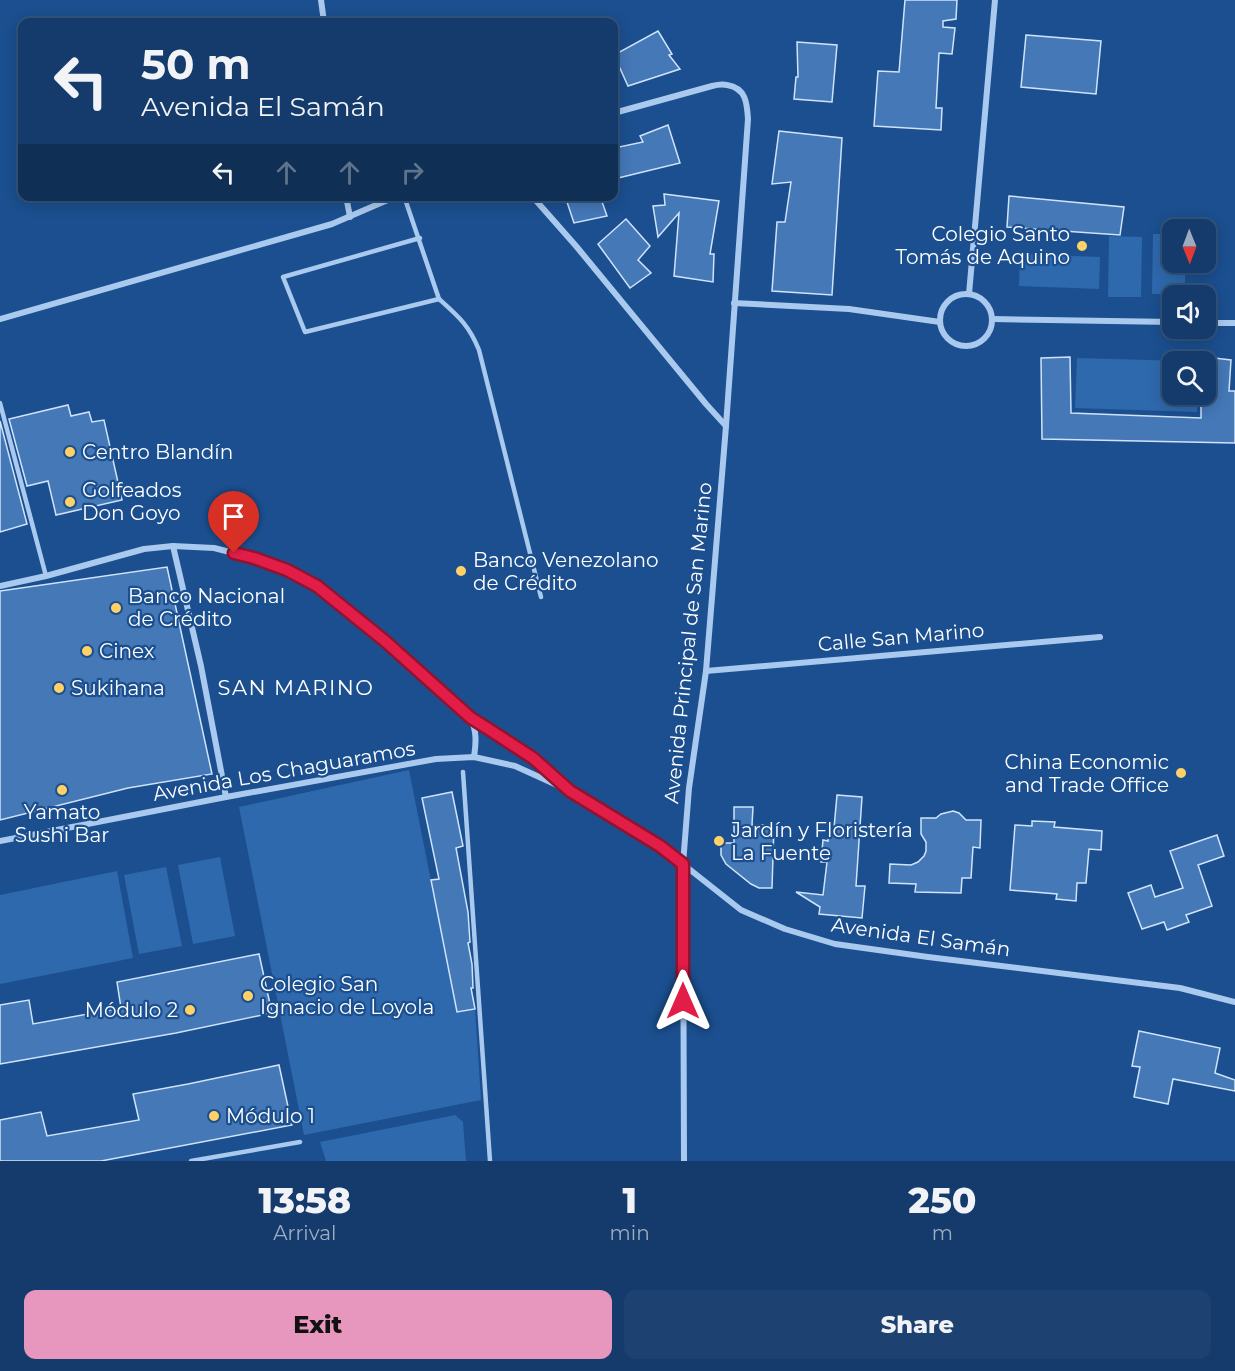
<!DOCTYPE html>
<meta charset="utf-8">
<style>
body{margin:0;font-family:Montserrat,sans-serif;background:#1d4271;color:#f1f3f6;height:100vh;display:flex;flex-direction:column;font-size:22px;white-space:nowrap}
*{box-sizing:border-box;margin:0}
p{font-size:20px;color:#9dadc1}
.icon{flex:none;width:33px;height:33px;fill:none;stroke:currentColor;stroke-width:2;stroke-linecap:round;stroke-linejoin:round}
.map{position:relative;height:1161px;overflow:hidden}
.sheet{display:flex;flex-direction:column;background:#143b6b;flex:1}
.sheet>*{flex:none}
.top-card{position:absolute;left:18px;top:18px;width:600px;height:183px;border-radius:12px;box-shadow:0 3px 15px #0003,0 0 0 2px #33557e;background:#143b6b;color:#f1f3f6;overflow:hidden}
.needle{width:39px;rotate:179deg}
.tools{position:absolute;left:1162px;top:219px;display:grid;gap:12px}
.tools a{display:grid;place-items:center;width:54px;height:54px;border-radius:12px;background:#143b6b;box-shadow:0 3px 15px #0003,0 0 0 2px #33557e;font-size:30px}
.pin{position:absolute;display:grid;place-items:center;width:51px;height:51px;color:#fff;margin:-62px -26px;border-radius:50% 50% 50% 0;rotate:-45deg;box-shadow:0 0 6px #0007}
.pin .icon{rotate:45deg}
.me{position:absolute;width:66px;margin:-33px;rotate:0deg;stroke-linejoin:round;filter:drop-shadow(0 0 4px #0008)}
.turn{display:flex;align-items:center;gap:21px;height:126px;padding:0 24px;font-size:27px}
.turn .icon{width:78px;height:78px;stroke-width:2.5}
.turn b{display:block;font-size:42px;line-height:51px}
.lanes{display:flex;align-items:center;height:57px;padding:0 24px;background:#0003;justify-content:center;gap:30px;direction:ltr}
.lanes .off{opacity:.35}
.eta{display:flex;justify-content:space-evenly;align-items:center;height:102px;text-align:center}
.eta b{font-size:36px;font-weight:800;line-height:42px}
.button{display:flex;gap:12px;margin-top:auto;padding:12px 24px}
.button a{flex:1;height:69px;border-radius:12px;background:#e797bd;color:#111;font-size:24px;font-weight:800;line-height:69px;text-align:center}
.button a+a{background:#1d4271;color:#f1f3f6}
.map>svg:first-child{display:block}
.green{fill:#2e69ad}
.building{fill:#4478b7;stroke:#cfe3fa;stroke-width:1.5}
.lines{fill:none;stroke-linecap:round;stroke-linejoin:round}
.service{stroke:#a9c9ee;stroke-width:4.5}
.minor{stroke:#a9c9ee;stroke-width:6}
.route-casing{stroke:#92132f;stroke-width:15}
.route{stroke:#e11d48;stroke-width:10}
.poi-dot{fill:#ffd166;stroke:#1b4f8f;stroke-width:2}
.labels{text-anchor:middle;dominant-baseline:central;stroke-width:4.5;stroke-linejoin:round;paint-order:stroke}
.poi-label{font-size:20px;fill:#fff;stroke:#1b4f8f;text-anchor:start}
.street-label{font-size:20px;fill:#fff;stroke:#1b4f8f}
.neighbourhood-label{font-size:21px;letter-spacing:1.5px;fill:#fff;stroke:#1b4f8f}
</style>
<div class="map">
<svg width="1235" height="1161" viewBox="0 0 1235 1161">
<rect width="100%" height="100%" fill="#1b4f8f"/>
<!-- green -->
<g class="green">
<path d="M1153 234H1173V262L1185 263V294H1152Z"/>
<path d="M1109 236 1142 237 1141 297H1108Z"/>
<path d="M1020 254 1100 257 1099 289 1019 286Z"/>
<path d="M1077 358 1183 361 1173 362V394L1198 395 1197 412 1075 408Z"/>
<path d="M409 770 457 1012 475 1009 481 1100 304 1135 239 807Z"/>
<path d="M220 857 235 936 193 944 178 865Z"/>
<path d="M166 867 182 946 139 954 124 875Z"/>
<path d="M117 871 133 958 0 984V895Z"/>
<path d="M455 1115 463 1122 466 1161H326L320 1142Z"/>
</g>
<!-- building -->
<g class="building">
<path d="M905 0H957L956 19 943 21V27L955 28 952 54 939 53 936 108H942L941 130 874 126 878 71 899 72Z"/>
<path d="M658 31 672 54 669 55 680 69 628 86 614 55Z"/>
<path d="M1026 35 1101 41 1096 94 1021 87Z"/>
<path d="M797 42 837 45 832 102 794 99 796 77H798Z"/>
<path d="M668 125 680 163 614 179V148L643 142 640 136Z"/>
<path d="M779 131 842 138 832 295 772 291 777 222H785L791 182 772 184Z"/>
<path d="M664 194 719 201 710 254H714L713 282 674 276 679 213 658 237 653 206 665 205Z"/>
<path d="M565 196H600L607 216 574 223Z"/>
<path d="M1009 196 1124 207 1120 235 1007 227Z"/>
<path d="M626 219 650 246 638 260 651 273 630 288 598 244Z"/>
<path d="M1070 357 1071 413 1201 418V394H1206V357L1231 360 1229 391H1235V443L1042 439 1041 358Z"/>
<path d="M68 405 71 416 89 412 92 422 104 420 122 500 56 515 48 481 27 486 9 419Z"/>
<path d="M0 421 27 524 0 532Z"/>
<path d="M167 567 212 774 128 788 0 820V591Z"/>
<path d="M452 792 463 846 456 848 468 912 470 942 468 943 472 964 473 988H471L475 1009 457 1012 431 880 439 879 422 798Z"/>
<path d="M837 795 862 797 856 886H865L862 918 819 914 820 907 796 892 823 895 827 862H821L823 840 828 841 829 827 834 828Z"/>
<path d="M734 807H753L752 825H774L772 888H759L751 884 726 864 721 855V843H734Z"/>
<path d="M953 811 959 813 966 820H981L980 848 973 847 971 878H962L961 893 915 892 916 884 889 883 890 864 911 865 918 862 924 856 926 851V842L921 834V818H936L941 814Z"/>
<path d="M1032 821 1055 822 1054 827 1102 831 1101 850 1089 849 1086 883H1077L1076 901 1056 899 1057 894 1010 890 1015 825 1032 826Z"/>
<path d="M1217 835 1224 856 1198 865 1212 906 1186 915 1189 922 1167 930 1164 922 1142 929 1128 893 1151 885 1155 897 1183 888 1170 851Z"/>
<path d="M259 954 272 1013 176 1033 0 1064V1005L29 1000 33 1024 121 1008 117 982Z"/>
<path d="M1139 1031 1220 1048 1215 1073 1235 1080V1091L1173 1079 1168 1104 1134 1097 1140 1067 1132 1066Z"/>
<path d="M279 1065 292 1125 101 1161H0V1120L41 1112 47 1136 139 1120 133 1094 188 1084Z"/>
</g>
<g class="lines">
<!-- service -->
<g class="service">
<path d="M404 196 439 299 305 332 283 277 420 238"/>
<path d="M439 299C458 316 469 325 479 350L541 597"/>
<path d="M0 403 46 576"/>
<path d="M463 772 490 1161"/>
<path d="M191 1161 300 1142"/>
</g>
<!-- minor -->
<g class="minor">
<path d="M321 0 324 22"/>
<path d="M614 113 712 86C716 85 722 84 727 85 746 88 747 103 748 119L726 426 706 671 689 788 683 864 684 1161"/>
<path d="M346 196 350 217"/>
<path d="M532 196 576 246 706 404 726 426"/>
<circle cx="966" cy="320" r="26"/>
<path d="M969 294 995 0"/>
<path d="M734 303 849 309 940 322"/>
<path d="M0 319 332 224 397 196"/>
<path d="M992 319 1173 322"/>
<path d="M1206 323H1235"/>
<path d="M173 546 201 666 226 797"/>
<path d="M0 586 46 576 144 549 173 546 214 548 254 558 287 570 317 586 385 641 471 719 490 730 533 758 566 787"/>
<path d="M706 671 1100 637"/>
<path d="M471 719C477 732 476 743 474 757"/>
<path d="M0 841 226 797 436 759 474 757 515 766 570 791 660 846 741 910 785 929 835 944 928 957 1180 988 1235 1002"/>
</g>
</g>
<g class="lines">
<!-- route casing -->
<g class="route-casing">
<path id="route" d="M234 553 254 558 287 570 317 586 385 641 471 718 490 730 533 758 570 791 660 846 683 864V1001"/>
</g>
<!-- route -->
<use href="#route" class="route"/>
</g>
<!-- markers -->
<g class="poi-dot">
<circle cx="1082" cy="246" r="6"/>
<circle cx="70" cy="452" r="6"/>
<circle cx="70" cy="502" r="6"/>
<circle cx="461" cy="571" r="6"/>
<circle cx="116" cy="608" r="6"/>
<circle cx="87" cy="651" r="6"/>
<circle cx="59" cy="688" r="6"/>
<circle cx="1181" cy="773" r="6"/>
<circle cx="62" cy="790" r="6"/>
<circle cx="719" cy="841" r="6"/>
<circle cx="248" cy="996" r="6"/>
<circle cx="190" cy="1010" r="6"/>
<circle cx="214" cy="1116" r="6"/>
</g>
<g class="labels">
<!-- poi labels -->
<g class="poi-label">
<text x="1070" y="234" text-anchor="end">Colegio Santo<tspan x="1070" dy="23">Tomás de Aquino</tspan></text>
<text x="82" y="452">Centro Blandín</text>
<text x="82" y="490">Golfeados<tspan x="82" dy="23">Don Goyo</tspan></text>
<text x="473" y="560">Banco Venezolano<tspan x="473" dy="23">de Crédito</tspan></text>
<text x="128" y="596">Banco Nacional<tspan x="128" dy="23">de Crédito</tspan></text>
<text x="99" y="651">Cinex</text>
<text x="71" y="688">Sukihana</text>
<text x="1169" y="762" text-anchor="end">China Economic<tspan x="1169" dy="23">and Trade Office</tspan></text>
<text x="62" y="812" text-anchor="middle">Yamato<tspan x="62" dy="23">Sushi Bar</tspan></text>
<text x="731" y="830">Jardín y Floristería<tspan x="731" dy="23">La Fuente</tspan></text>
<text x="260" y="984">Colegio San<tspan x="260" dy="23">Ignacio de Loyola</tspan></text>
<text x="178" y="1010" text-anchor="end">Módulo 2</text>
<text x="226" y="1116">Módulo 1</text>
</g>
<!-- street labels -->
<g class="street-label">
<text transform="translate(901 637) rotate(-5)">Calle San Marino</text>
<text transform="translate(688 643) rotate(-84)">Avenida Principal de San Marino</text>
<text transform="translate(284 771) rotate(-10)">Avenida Los Chaguaramos</text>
<text transform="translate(921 937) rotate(8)">Avenida El Samán</text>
</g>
<!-- neighbourhood labels -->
<g class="neighbourhood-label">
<text x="296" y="687">SAN MARINO</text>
</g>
</g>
</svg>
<div class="tools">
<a><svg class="needle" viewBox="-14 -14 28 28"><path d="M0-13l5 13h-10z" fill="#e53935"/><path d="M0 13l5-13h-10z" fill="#9dadc1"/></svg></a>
<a><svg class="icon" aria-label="sound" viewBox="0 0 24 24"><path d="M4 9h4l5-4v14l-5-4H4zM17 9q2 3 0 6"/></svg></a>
<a><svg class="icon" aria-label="search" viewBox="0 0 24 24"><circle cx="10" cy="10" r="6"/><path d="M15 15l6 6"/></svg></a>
</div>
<div class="pin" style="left:234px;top:553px;background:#d93025"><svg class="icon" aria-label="arrive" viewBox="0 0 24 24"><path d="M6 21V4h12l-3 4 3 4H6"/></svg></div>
<svg class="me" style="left:683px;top:1001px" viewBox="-20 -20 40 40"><path d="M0-17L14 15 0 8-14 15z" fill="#e11d48" stroke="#fff" stroke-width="4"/></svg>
<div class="top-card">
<div class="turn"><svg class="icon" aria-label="left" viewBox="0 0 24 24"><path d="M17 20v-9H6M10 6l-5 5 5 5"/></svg><div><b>50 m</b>Avenida El Samán</div></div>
<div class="lanes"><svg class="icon" aria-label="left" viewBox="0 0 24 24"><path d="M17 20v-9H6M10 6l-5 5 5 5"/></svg><svg class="icon off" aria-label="ahead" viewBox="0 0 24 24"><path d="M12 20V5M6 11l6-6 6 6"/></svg><svg class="icon off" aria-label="ahead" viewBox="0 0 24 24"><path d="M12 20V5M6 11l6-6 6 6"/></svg><svg class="icon off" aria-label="right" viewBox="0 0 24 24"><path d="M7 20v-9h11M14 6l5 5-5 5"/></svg></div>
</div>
</div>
<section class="sheet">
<div class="eta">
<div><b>13:58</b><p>Arrival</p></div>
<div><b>1</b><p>min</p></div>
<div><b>250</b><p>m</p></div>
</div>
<div class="button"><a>Exit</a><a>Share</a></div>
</section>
